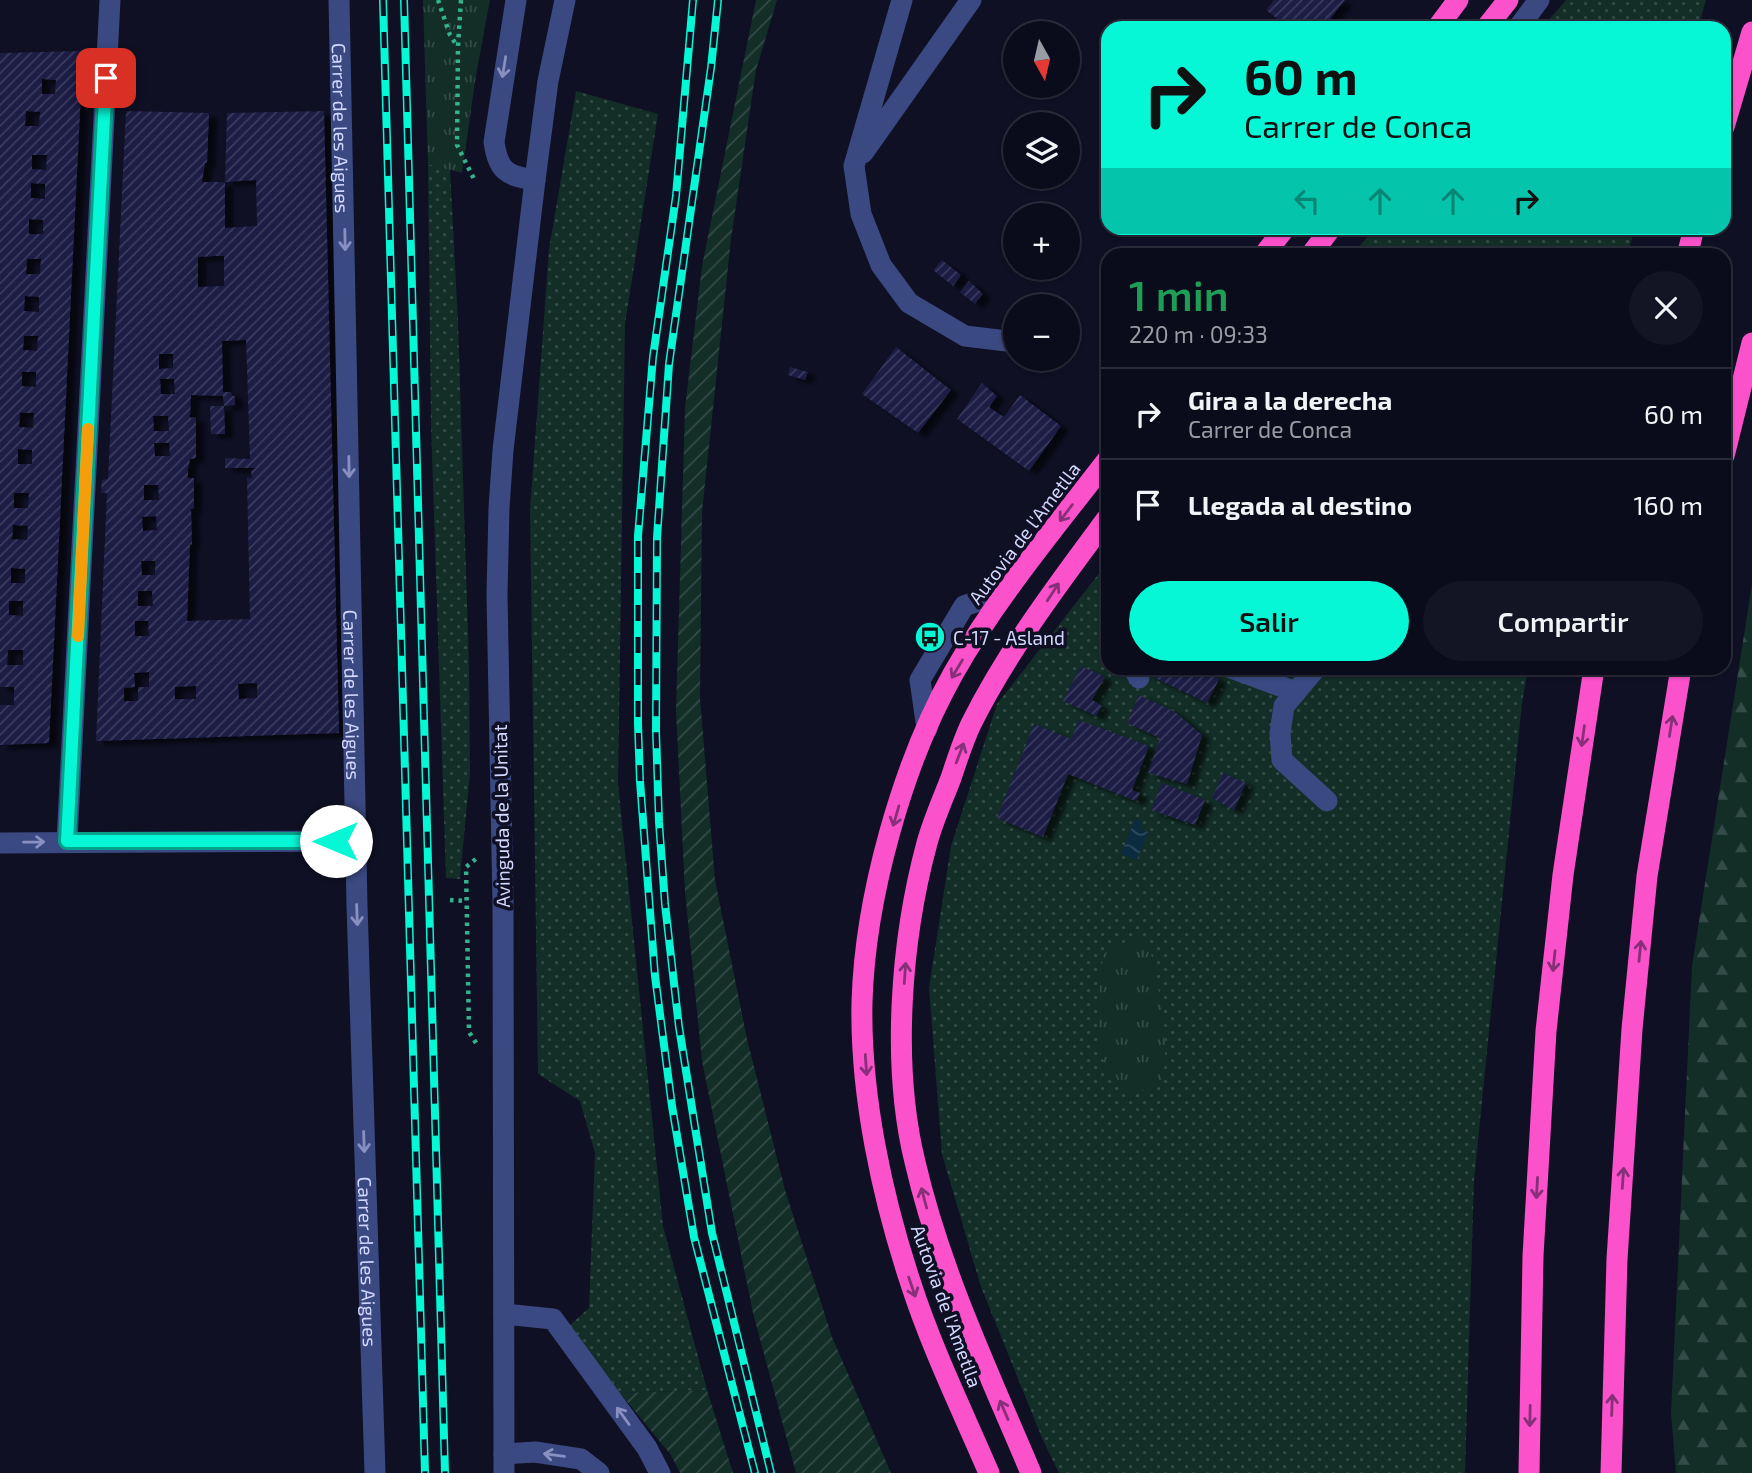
<!DOCTYPE html>
<html lang="es">
<meta charset="utf-8">
<style>
body{margin:0;font-family:"Exo 2",sans-serif;background:#141524;color:#f1f3f6;height:100vh;display:flex;flex-direction:column;font-size:26px;white-space:nowrap}
*{box-sizing:border-box;margin:0}
p{font-size:23px;color:#9a9ba3}
.icon{flex:none;width:38px;height:38px;fill:none;stroke:currentColor;stroke-width:2;stroke-linecap:round;stroke-linejoin:round}
.map{position:relative;flex:1;overflow:hidden}
.sheet{position:absolute;left:1101px;top:248px;width:630px;height:427px;display:flex;flex-direction:column;background:#0b0c1b;border-radius:21px;box-shadow:0 2px 5px #0004,0 0 0 2px #2b2c3a}
.sheet>*{flex:none}
.top-card{position:absolute;left:1101px;top:21px;width:630px;height:214px;border-radius:21px;box-shadow:0 2px 5px #0004,0 0 0 2px #2b2c3a;background:#06f7d6;color:#111;overflow:hidden}
.needle{width:46px;rotate:172deg}
.tools{position:absolute;left:1003px;top:21px;display:grid;gap:14px}
.tools a{display:grid;place-items:center;width:77px;height:77px;border-radius:50%;background:#0b0c1b;box-shadow:0 2px 5px #0004,0 0 0 2px #2b2c3a;font-size:35px}
.pin{position:absolute;display:grid;place-items:center;width:60px;height:60px;color:#fff;margin:-30px;border-radius:14px;box-shadow:0 4px 10px #0006}
.me{position:absolute;width:77px;margin:-38px;rotate:270deg;stroke-linejoin:round;filter:drop-shadow(0 0 5px #0008)}
.turn{display:flex;align-items:center;gap:24px;height:147px;padding:0 28px;font-size:32px}
.turn .icon{width:91px;height:91px;stroke-width:2.5}
.turn b{display:block;font-size:49px;line-height:60px}
.lanes{display:flex;align-items:center;height:66px;padding:0 28px;background:#0003;justify-content:center;gap:35px;direction:ltr}
.lanes .off{opacity:.35}
.round{display:grid;place-items:center;flex:none;width:74px;height:74px;border-radius:37px;background:#141524}
.headline{display:flex;align-items:center;justify-content:space-between;height:119px;padding:0 28px}
h1{font-size:42px;font-weight:600;line-height:52px;color:#1e9e55}
.primary-button{display:flex;gap:14px;margin-top:auto;padding:14px 28px}
.primary-button a{flex:1;height:80px;border-radius:42px;background:#06f7d6;color:#111;font-size:28px;font-weight:600;line-height:80px;text-align:center}
.primary-button a+a{background:#141524;color:#f1f3f6}
ul{padding:0;list-style:none}
li{display:flex;align-items:center;gap:21px;height:91px;padding:0 28px;border-top:2px solid #2b2c3a}
li div{flex:1}
li b{display:block;font-size:26px}
li em{font-style:normal}
.map>svg:first-child{display:block}
.grass{fill:url(#grass-dots)}
.forest{fill:url(#forest-firs)}
.park{fill:url(#park-tufts)}
.garden{fill:url(#garden-furrows)}
.water{fill:url(#water-waves)}
.building{fill:url(#building-hatch);fill-rule:evenodd;filter:url(#shadow)}
.lines{fill:none;stroke-linecap:round;stroke-linejoin:round}
.path{stroke:#32b38d;stroke-width:4.5;stroke-dasharray:3.5 5;stroke-linecap:butt}
.minor{stroke:#3b4982;stroke-width:21}
.highway{stroke:#fb51cb;stroke-width:21}
.rail-casing{stroke:#06f7d6;stroke-width:8}
.rail{stroke:#0f1024;stroke-width:5;stroke-dasharray:16;stroke-linecap:butt}
.oneway{stroke:#8790c0}
.oneway2{stroke:#853078}
.route-casing{stroke:#04a18b;stroke-width:18}
.route{stroke:#06f7d6;stroke-width:12}
.slow{stroke:#f59e0b;stroke-width:12}
.labels{text-anchor:middle;dominant-baseline:central;stroke-width:7;stroke-linejoin:round;paint-order:stroke}
.street-label{font-size:19px;fill:#d3d8fe;stroke:#0f1024}
.poi-label{font-size:19px;fill:#d3d8fe;stroke:#0f1024;text-anchor:start}
</style>
<div class="map">
<svg width="1752" height="1473" viewBox="0 0 1752 1473">
<defs>
<pattern id="grass-dots" width="8" height="8" patternUnits="userSpaceOnUse" patternTransform="scale(1.75)"><rect width="8" height="8" fill="#122e26"/><path d="M2 2h.1M6 6h.1" fill="none" stroke="#344c47" stroke-width="1.8" stroke-linecap="round"/></pattern>
<pattern id="forest-firs" width="22" height="20" patternUnits="userSpaceOnUse" patternTransform="scale(1.75)"><rect width="22" height="20" fill="#122e26"/><path d="M5 1l3.5 6h-7zM16 11l3.5 6h-7z" fill="#344c47"/></pattern>
<pattern id="park-tufts" width="24" height="20" patternUnits="userSpaceOnUse" patternTransform="scale(1.75)"><rect width="24" height="20" fill="#122e26"/><path d="M3 7l-1-3M5 7V3M7 7l1-3M15 17l-1-3M17 17v-4M19 17l1-3" fill="none" stroke="#344c47"/></pattern>
<pattern id="garden-furrows" width="10" height="10" patternUnits="userSpaceOnUse" patternTransform="scale(1.75)"><rect width="10" height="10" fill="#122e26"/><path d="M-1 1l2-2M0 10L10 0M9 11l2-2" fill="none" stroke="#344c47"/></pattern>
<pattern id="water-waves" width="16" height="10" patternUnits="userSpaceOnUse" patternTransform="scale(1.75)"><rect width="16" height="10" fill="#0b2b41"/><path d="M0 5q4-4 8 0t8 0" fill="none" stroke="#2e495e"/></pattern>
<pattern id="building-hatch" width="6" height="6" patternUnits="userSpaceOnUse" patternTransform="scale(1.75)"><rect width="6" height="6" fill="#1b1d44"/><path d="M-1 1l2-2M0 6l6-6M5 7l2-2" fill="none" stroke="#3b3d60"/></pattern>
<filter id="shadow"><feDropShadow dx="8" dy="4.5" stdDeviation="2" flood-color="#0009"/></filter>
</defs>
<rect width="100%" height="100%" fill="#0f1024"/>
<!-- grass -->
<g class="grass">
<path d="M1566 0H1706L1698 28H1542Z"/>
<path d="M576 91 658 114 625 324 618 783 663 1226 707 1390 620 1393 569 1326 589 1308 595 1153 580 1101 538 1074 530 510 549 249Z"/>
<path d="M428 164 450 169 458 322 469 664 470 772 460 879 446 878 431 424Z"/>
<path d="M1375 228H1635L1627 255H1352Z"/>
<path d="M1108 562V668L1528 669 1522 703 1474 1181 1465 1473H1059L1042 1438 981 1287 942 1154 929 988 951 846 997 704Z"/>
</g>
<!-- forest -->
<path class="forest" d="M1752 584V1473H1676L1671 1413 1692 966Z"/>
<!-- park -->
<g class="park">
<path d="M423 0H490L476 75 462 173 428 164Z"/>
<path d="M1134 937 1150 948C1158 992 1175 1045 1158 1088 1148 1090 1135 1094 1125 1090 1088 1075 1100 986 1103 954Z"/>
</g>
<!-- garden -->
<g class="garden">
<path d="M756 0H777L756 70 731 239 702 512 700 698 715 880 747 1039 785 1190 832 1337 891 1473H796L753 1313 702 1061 685 892 676 711 685 408 702 266Z"/>
<path d="M707 1390 733 1473H680L671 1455 620 1393Z"/>
</g>
<!-- water -->
<path class="water" d="M1135 819 1142 822 1140 829 1148 832 1137 860 1121 854Z"/>
<!-- building -->
<g class="building">
<path d="M1274 0H1345L1323 28H1289L1266 10Z"/>
<path d="M83 51 49 743 0 745V705H14V687H0V53ZM42 79 56 80 55 94H42ZM26 111 40 112 39 126H25ZM32 155H47L46 170 32 169ZM31 183 45 184V199L31 198ZM29 219 43 220V234H29ZM27 259H41L40 274H26ZM25 296 39 297V312L24 311ZM24 336H38L37 351 23 350ZM22 372H36V387L22 386ZM20 413H34L33 428 19 427ZM18 449 32 450V464H18ZM14 493H29L28 508H14ZM13 525 28 526 27 540 12 539ZM11 568 25 569V583H11ZM9 601H23V616L9 615ZM8 650H23V665H7Z"/>
<path d="M126 111 209 113 207 163H205L202 182H225V228L257 226 256 180 225 182 227 113 324 111 339 733 96 741 107 493H101L102 480 108 479ZM215 256H224V286L198 287V257ZM246 340 250 459 225 458V468H256L251 471 252 478H247L250 619 187 621 190 544 192 545 191 509 194 508V478H188V469L190 459 196 458V417L190 418 191 395 223 396 224 406 235 405V396H232L231 392H223L222 341ZM159 354H173V368L159 369ZM160 379H174L175 394H161ZM153 416H168L169 431H154ZM154 443H169L170 456H155ZM144 485H158L159 500H144ZM156 516 157 530 143 531 142 517ZM141 561H155V575H142ZM138 591H152L153 606H138ZM135 621H148L149 636H135ZM149 672V687H138V701H124V688L135 687 134 673ZM252 683 257 684V698L239 699 238 684ZM196 686V699H175V687Z"/>
<path d="M942 260 961 275 953 286 933 270Z"/>
<path d="M969 281 983 294 975 304 960 292Z"/>
<path d="M896 347 951 390 918 433 862 394Z"/>
<path d="M790 367 808 372 805 380 788 375Z"/>
<path d="M982 383 997 396 989 407 1004 417 1020 395 1061 426 1029 471 957 419Z"/>
<path d="M210 406H224L225 434H211Z"/>
<path d="M1081 666 1105 677 1092 700 1102 706 1096 716 1063 701Z"/>
<path d="M1149 668H1200L1219 679 1207 703 1147 674Z"/>
<path d="M1139 695 1175 712 1202 735 1187 784 1148 773 1160 738 1127 723Z"/>
<path d="M1079 720 1149 746 1132 790 1140 793 1136 801 1068 774 1043 837 997 818 1034 724 1071 739Z"/>
<path d="M1223 773 1246 783 1234 810 1212 798Z"/>
<path d="M1162 783 1205 800 1195 825 1151 810Z"/>
</g>
<g class="lines">
<!-- path -->
<g class="path">
<path d="M438 0 450 35 457 46"/>
<path d="M461 0 458 46 457 145 475 181"/>
<path d="M450 900 466 901"/>
<path d="M476 1043 469 1032 466 867 477 858"/>
</g>
<!-- minor -->
<g class="minor">
<path id="s1" d="M339 0 357 905 375 1473"/>
<path d="M516 0 494 142C498 171 507 176 535 180"/>
<path d="M902 0 854 166 861 214 881 265 909 303 965 336 1015 342"/>
<path d="M1518 28 1539 0"/>
<path d="M863 153 971 0"/>
<path d="M1133 668 1139 678"/>
<path d="M1231 668 1296 692"/>
<path d="M1316 668 1284 706 1280 733 1282 760 1327 801"/>
<path d="M927 729 920 680 964 606 1007 591"/>
<path d="M67 841 110 0"/>
<path d="M0 843 356 841"/>
<path d="M504 1314 553 1319 647 1448 660 1473"/>
<path d="M504 1454 535 1452 581 1459 599 1473"/>
<path d="M504 1473 503 903 497 595 499 508 503 450 535 180 548 81 565 0"/>
</g>
<!-- highway -->
<g class="highway">
<path d="M1437 28 1458 0"/>
<path d="M1486 28 1508 0"/>
<path d="M1724 127 1752 32"/>
<path d="M1263 256 1285 228"/>
<path d="M1310 256 1331 228"/>
<path d="M1687 256 1694 228"/>
<path d="M1724 456 1752 343"/>
<path d="M989 1473C962 1410 932 1349 911 1284 882 1197 860 1094 862 1002 865 898 902 765 953 674 996 598 1054 529 1108 459"/>
<path d="M1031 1473C988 1371 940 1270 915 1162 891 1064 901 939 927 843 933 821 943 799 951 778 957 760 963 741 971 724 1008 650 1059 583 1108 517"/>
<path d="M1529 1473 1533 1256 1546 1031 1563 875 1594 668"/>
<path d="M1611 1473 1617 1259 1632 1029 1647 876 1681 668"/>
</g>
<!-- rail casing -->
<g class="rail-casing">
<g id="rail">
<path d="M383 0 425 1473"/>
<path d="M404 0 445 1473"/>
<path d="M693 0 676 196 653 357 638 536V724L640 781 655 976 672 1106 694 1237 755 1473"/>
<path d="M718 0 711 68 669 364 657 538 656 731 659 822 665 904 679 1027 712 1233 771 1473"/>
</g>
</g>
<!-- rail -->
<use href="#rail" class="rail"/>
</g>
<!-- one-way arrows -->
<defs><path id="oneway-shaft" d="M-6 0H5M1.5-3L5.5 0L1.5 3" fill="none" stroke-width="1.6" stroke-linecap="round" stroke-linejoin="round" transform="scale(1.75)"/></defs>
<g class="oneway">
<use href="#oneway-shaft" transform="translate(504 67) rotate(99)"/>
<use href="#oneway-shaft" transform="translate(345 240) rotate(89)"/>
<use href="#oneway-shaft" transform="translate(349 467) rotate(89)"/>
<use href="#oneway-shaft" transform="translate(34 842) rotate(-1)"/>
<use href="#oneway-shaft" transform="translate(357 915) rotate(88)"/>
<use href="#oneway-shaft" transform="translate(364 1142) rotate(88)"/>
<use href="#oneway-shaft" transform="translate(623 1416) rotate(-126)"/>
<use href="#oneway-shaft" transform="translate(554 1455) rotate(-172)"/>
</g>
<g class="oneway2">
<use href="#oneway-shaft" transform="translate(1066 513) rotate(127)"/>
<use href="#oneway-shaft" transform="translate(1053 592) rotate(-57)"/>
<use href="#oneway-shaft" transform="translate(957 669) rotate(121)"/>
<use href="#oneway-shaft" transform="translate(1671 726) rotate(-81)"/>
<use href="#oneway-shaft" transform="translate(1583 736) rotate(98)"/>
<use href="#oneway-shaft" transform="translate(960 753) rotate(-69)"/>
<use href="#oneway-shaft" transform="translate(896 816) rotate(106)"/>
<use href="#oneway-shaft" transform="translate(1640 951) rotate(-84)"/>
<use href="#oneway-shaft" transform="translate(1554 961) rotate(96)"/>
<use href="#oneway-shaft" transform="translate(905 973) rotate(-86)"/>
<use href="#oneway-shaft" transform="translate(866 1065) rotate(86)"/>
<use href="#oneway-shaft" transform="translate(1623 1178) rotate(-86)"/>
<use href="#oneway-shaft" transform="translate(1537 1188) rotate(93)"/>
<use href="#oneway-shaft" transform="translate(924 1198) rotate(-105)"/>
<use href="#oneway-shaft" transform="translate(912 1287) rotate(71)"/>
<use href="#oneway-shaft" transform="translate(1612 1405) rotate(-88)"/>
<use href="#oneway-shaft" transform="translate(1004 1410) rotate(-113)"/>
<use href="#oneway-shaft" transform="translate(1530 1416) rotate(91)"/>
</g>
<g class="lines">
<!-- route casing -->
<g class="route-casing">
<path id="route" d="M106 78 67 841H336"/>
</g>
<!-- route -->
<use href="#route" class="route"/>
<!-- slow -->
<path class="slow" d="M78 636 88 429"/>
</g>
<!-- icons -->
<defs>
<g id="bus-disc" transform="scale(1.575)"><circle r="9.5" fill="#06f7d6" stroke="#0f1024"/><path d="M-5-6H5V4H4V6H2V4H-2V6H-4V4H-5ZM-3.5-4V0h7V-4ZM-3.5 1.2v1.5H-2V1.2ZM2 1.2v1.5H3.5V1.2Z" fill="#111"/></g>
</defs>
<g fill-rule="evenodd">
<use href="#bus-disc" x="930" y="637"/>
</g>
<g class="labels">
<!-- street labels -->
<g class="street-label">
<text stroke="none"><textPath href="#s1" startOffset="128">Carrer de les Aigues</textPath></text>
<text transform="translate(1024 533) rotate(-53)">Autovia de l'Ametlla</text>
<text stroke="none"><textPath href="#s1" startOffset="695">Carrer de les Aigues</textPath></text>
<text transform="translate(501 816) rotate(-91)">Avinguda de la Unitat</text>
<text stroke="none"><textPath href="#s1" startOffset="1262">Carrer de les Aigues</textPath></text>
<text transform="translate(947 1306) rotate(70)">Autovia de l'Ametlla</text>
</g>
<!-- poi labels -->
<g class="poi-label">
<text x="953" y="637">C-17 - Asland</text>
</g>
</g>
</svg>
<div class="tools">
<a><svg class="needle" viewBox="-14 -14 28 28"><path d="M0-13l5 13h-10z" fill="#e53935"/><path d="M0 13l5-13h-10z" fill="#9a9ba3"/></svg></a>
<a><svg class="icon" aria-label="layers" viewBox="0 0 24 24"><path d="M12 4l9 5-9 5-9-5zM3 14l9 5 9-5"/></svg></a>
<a>+</a>
<a>−</a>
</div>
<div class="pin" style="left:106px;top:78px;background:#d93025"><svg class="icon" aria-label="arrive" viewBox="0 0 24 24"><path d="M6 21V4h12l-3 4 3 4H6"/></svg></div>
<svg class="me" style="left:336px;top:841px" viewBox="-20 -20 40 40"><circle r="19" fill="#fff"/><path d="M0-13L10 11 0 6-10 11z" fill="#06f7d6"/></svg>
<div class="top-card">
<div class="turn"><svg class="icon" aria-label="right" viewBox="0 0 24 24"><path d="M7 20v-9h11M14 6l5 5-5 5"/></svg><div><b>60 m</b>Carrer de Conca</div></div>
<div class="lanes"><svg class="icon off" aria-label="left" viewBox="0 0 24 24"><path d="M17 20v-9H6M10 6l-5 5 5 5"/></svg><svg class="icon off" aria-label="ahead" viewBox="0 0 24 24"><path d="M12 20V5M6 11l6-6 6 6"/></svg><svg class="icon off" aria-label="ahead" viewBox="0 0 24 24"><path d="M12 20V5M6 11l6-6 6 6"/></svg><svg class="icon" aria-label="right" viewBox="0 0 24 24"><path d="M7 20v-9h11M14 6l5 5-5 5"/></svg></div>
</div>
<section class="sheet">
<div class="headline"><div><h1>1 min</h1><p>220 m · 09:33</p></div><a class="round"><svg class="icon" aria-label="close" viewBox="0 0 24 24"><path d="M6 6l12 12M18 6L6 18"/></svg></a></div>
<ul>
<li><svg class="icon" aria-label="right" viewBox="0 0 24 24"><path d="M7 20v-9h11M14 6l5 5-5 5"/></svg><div><b>Gira a la derecha</b><p>Carrer de Conca</p></div><em>60 m</em></li>
<li><svg class="icon" aria-label="arrive" viewBox="0 0 24 24"><path d="M6 21V4h12l-3 4 3 4H6"/></svg><div><b>Llegada al destino</b></div><em>160 m</em></li>
</ul>
<div class="primary-button"><a>Salir</a><a>Compartir</a></div>
</section>
</div>
